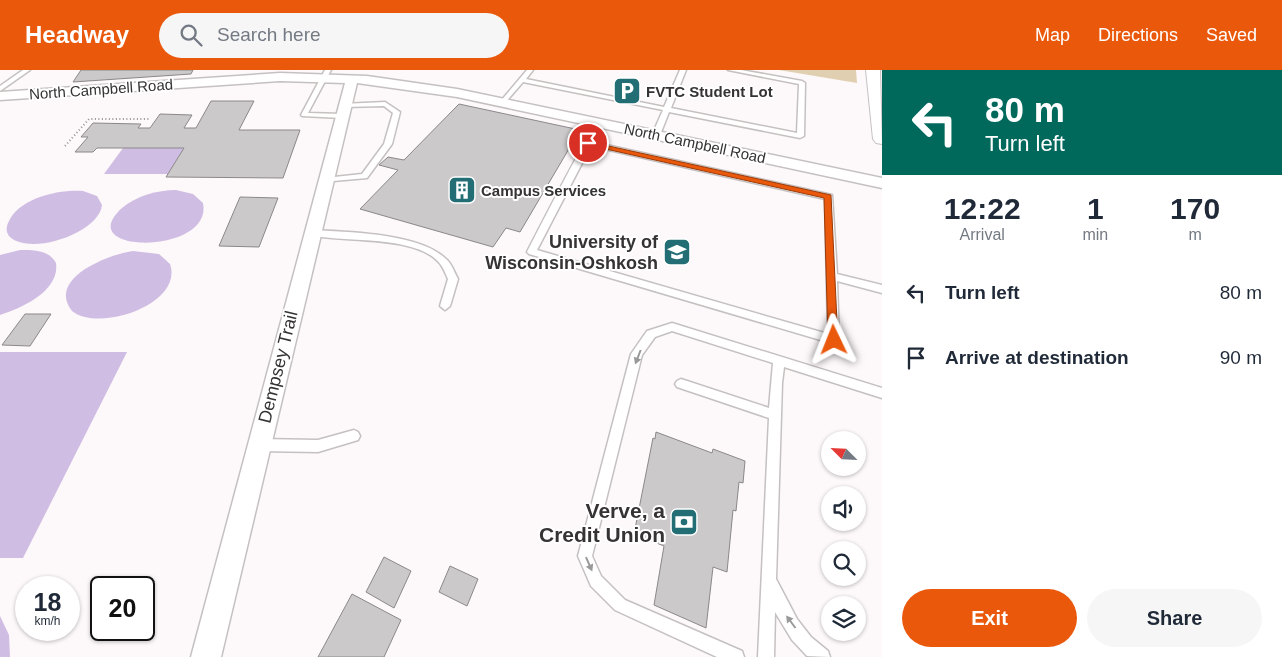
<!DOCTYPE html>
<style>
body{margin:0;font-family:Arial,sans-serif;background:#f6f6f7;color:#1f2937;height:100vh;display:flex;flex-direction:column;font-size:19px;white-space:nowrap}
*{box-sizing:border-box;margin:0}
p{font-size:16px;color:#747a83}
.icon{flex:none;width:28px;height:28px;fill:none;stroke:currentColor;stroke-width:2;stroke-linecap:round;stroke-linejoin:round}
.map{position:relative;flex:1;overflow:hidden}
.sheet{display:flex;flex-direction:column;background:#fff;width:400px}
.sheet>*{flex:none}
.top-card{background:#00695c;color:#fff;overflow:hidden}
.needle{width:32px;rotate:294deg}
.buttons{position:absolute;left:821px;top:361px;display:grid;gap:10px}
.buttons a{display:grid;place-items:center;width:45px;height:45px;border-radius:50%;background:#fff;box-shadow:0 1px 4px #0004;font-size:25px}
.speed{position:absolute;left:15px;top:506px;display:flex;gap:10px;font-size:25px;font-weight:700;text-align:center}
.speed>*{display:grid;place-content:center;width:65px;height:65px;border-radius:50%;background:#fff;box-shadow:0 1px 4px #0004;line-height:1}
.speed small{font-size:12px;font-weight:400}
.speed .limit{border:2px solid #111;border-radius:8px;background:#fff;color:#111}
.pin{position:absolute;display:grid;place-items:center;width:42px;height:42px;color:#fff;margin:-21px;border:2px solid #fff;border-radius:50%;box-shadow:0 1px 5px #0007}
.me{position:absolute;width:55px;margin:-28px;rotate:358deg;stroke-linejoin:round;filter:drop-shadow(0 0 4px #0008)}
.turn{display:flex;align-items:center;gap:18px;height:105px;padding:0 20px;font-size:22px}
.turn .icon{width:65px;height:65px;stroke-width:2.5}
.turn b{display:block;font-size:35px;line-height:42px}
.eta{display:flex;justify-content:space-evenly;align-items:center;height:85px;text-align:center}
.eta b{font-size:30px;font-weight:700;line-height:35px}
.button{display:flex;gap:10px;margin-top:auto;padding:10px 20px}
.button a{flex:1;height:58px;border-radius:30px;background:#ea580c;color:#fff;font-size:20px;font-weight:700;line-height:58px;text-align:center}
.button a+a{background:#f6f6f7;color:#1f2937}
ul{padding:0;list-style:none}
li{display:flex;align-items:center;gap:15px;height:65px;padding:0 20px}
li div{flex:1}
li b{display:block;font-size:19px}
li em{font-style:normal}
header{display:flex;align-items:center;gap:30px;box-sizing:border-box;height:70px;padding:0 25px;background:#ea580c;color:#fff}
header strong{font-size:24px}
nav{display:flex;gap:28px;margin-inline-start:auto;font-size:18px}
.search{width:350px;height:45px;background:#f6f6f7;display:flex;align-items:center;gap:12px;box-sizing:border-box;padding:0 18px;border-radius:28px;color:#747a83;font-size:19px}
main{display:flex;flex:1;min-height:0}
.map>svg:first-child{display:block}
.green{fill:#e0d0b1}
.water{fill:#d0bde3}
.building{fill:#ccc9cb;stroke:#8b888a}
.lines{fill:none;stroke-linecap:round;stroke-linejoin:round}
.service-casing{stroke:#c6c1c1;stroke-width:3}
.minor-casing{stroke:#c6c1c1;stroke-width:3}
.secondary-casing{stroke:#c6c1c1;stroke-width:2}
.path{stroke:#969393;stroke-width:2;stroke-dasharray:1 2.5;stroke-linecap:butt}
.service{fill:#fff;fill-rule:evenodd}
.minor{fill:#fff;fill-rule:evenodd}
.secondary{fill:#fff;fill-rule:evenodd}
.oneway{fill:#9a9999}
.route{fill:#ea580c;stroke:#983908}
.labels{text-anchor:middle;dominant-baseline:central;stroke-width:4;stroke-linejoin:round;paint-order:stroke}
.far-street-label{font-size:15px;fill:#353333;stroke:#fff}
.far-poi-label{font-size:15px;font-weight:bold;fill:#353333;stroke:#fff;text-anchor:start}
.poi-label{font-size:18px;font-weight:bold;fill:#353333;stroke:#fff;text-anchor:end}
.street-label{font-size:18px;fill:#353333;stroke:#fff}
.near-poi-label{font-size:21px;font-weight:bold;fill:#353333;stroke:#fff;text-anchor:end}
</style>
<header>
<strong>Headway</strong>
<div class="search"><svg class="icon" aria-label="search" viewBox="0 0 24 24"><circle cx="10" cy="10" r="6"/><path d="M15 15l6 6"/></svg>Search here</div>
<nav><a>Map</a><a>Directions</a><a>Saved</a></nav>
</header>
<main>
<div class="map">
<svg width="882" height="587" viewBox="0 0 882 587">
<rect width="100%" height="100%" fill="#fdf8f9"/>
<!-- green -->
<path class="green" d="M779 0H856L857 13Z"/>
<!-- water -->
<g class="water">
<path d="M123 78H184L168 104H104Z"/>
<path d="M176 120 193 124 203 133C214 185 70 185 122 138 136 126 157 120 176 120Z"/>
<path d="M83 121 97 126 102 135C99 163 31 186 10 167 6 163 6 158 8 153 18 128 59 119 83 121Z"/>
<path d="M20 180C34 180 49 180 56 193 60 221 22 238 0 245V185Z"/>
<path d="M133 181 159 184 170 194C184 234 99 263 72 241 46 208 110 184 133 181Z"/>
<path d="M0 282H127L23 488H0Z"/>
<path d="M0 546 9 565 10 587H0Z"/>
</g>
<!-- building -->
<g class="building">
<path d="M81 0H193L191 4 73 12Z"/>
<path d="M211 31H254L239 60H300L283 108 166 107 184 78H97L93 82H75L88 67H81L93 53 141 54 138 58H150L160 44 192 45 184 58H196Z"/>
<path d="M459 34 580 60 520 162 506 158 493 177 360 139 398 100 379 95 388 87 404 90Z"/>
<path d="M240 127 278 128 259 177 219 176Z"/>
<path d="M25 244H51L30 276 2 275Z"/>
<path d="M831 271 846 275V281L831 276Z"/>
<path d="M656 362 712 383 713 379 745 391 743 413 739 412 736 441 733 440 727 502 713 497 706 558 654 535 664 476 634 464 653 368 655 369Z"/>
<path d="M384 487 411 501 394 538 366 522Z"/>
<path d="M450 496 478 509 467 536 439 522Z"/>
<path d="M352 524 401 550 384 587H318Z"/>
</g>
<g class="lines">
<!-- service casing -->
<g class="service-casing">
<g id="service">
<path d="M23 0H30L0 21V16Z"/>
<path d="M325 0H331L308 43 342 44 345 46 342 48 302 46 301 45Z"/>
<path d="M527 0H533L526 9 664 37 680 0H686L671 38 797 63 799 14 728 0H741L802 11 805 13 804 66 800 68 669 42 660 65 656 67 652 65 663 40 523 12 504 34H500V32Z"/>
<path d="M385 32 400 42 392 74 367 108 322 112 321 110 325 108 362 104 384 74 393 43 384 36 344 37 341 35 342 34Z"/>
<path d="M599 50 603 52 593 72 832 125 837 204 882 215V223L837 211 839 270 834 274 529 184 527 182C536 165 592 54 599 50ZM591 76 825 129 828 264 537 180Z"/>
<path d="M312 160C348 162 420 163 446 189 452 194 454 202 458 209L450 236 445 240 440 236 448 209C446 205 444 199 441 195 419 164 342 173 309 165V161Z"/>
<path d="M672 253 882 318V328L784 297 782 313 776 509 797 549 811 567 828 581 830 587 807 586 792 570 775 542 774 587H758L769 348 677 317 675 314 677 311 681 309 769 338 773 293 672 261 655 267 642 285 592 486 601 506 625 530 742 581 744 587H717L615 540 591 516 578 486 631 284 647 261Z"/>
<path d="M354 360 358 362 360 366 358 370 318 382 259 381 255 379 253 375 255 371 259 369 318 370Z"/>
</g>
</g>
<!-- minor casing -->
<g class="minor-casing">
<path id="minor" d="M280 3 367 6 457 19 882 108V118L457 27 357 13 221 587H191L345 13 280 11 0 30V22Z"/>
</g>
<!-- secondary casing -->
<g class="secondary-casing">
<path id="secondary" d="M866 0H880L882 74 876 73 873 69Z"/>
</g>
<!-- path -->
<path class="path" d="M65 76 89 49H150"/>
<!-- service -->
<use href="#service" class="service"/>
<!-- minor -->
<use href="#minor" class="minor"/>
<!-- secondary -->
<use href="#secondary" class="secondary"/>
</g>
<!-- one-way arrows -->
<defs><path id="oneway-solid" d="M-6-.8H1V-3.2L6.5 0L1 3.2V.8H-6Z" transform="scale(1.25)"/></defs>
<g class="oneway">
<use href="#oneway-solid" transform="translate(638 287) rotate(111)"/>
<use href="#oneway-solid" transform="translate(589 494) rotate(66)"/>
<use href="#oneway-solid" transform="translate(791 552) rotate(-127)"/>
</g>
<!-- route -->
<path class="route" d="M586 71 831 125 838 273 834 275 828 270 824 128 588 75H586Z"/>
<!-- icons -->
<defs>
<g id="parking-square" transform="scale(1.4375)"><rect x="-9" y="-9" width="18" height="18" rx="4" fill="#236d75" stroke="#fff"/><path d="M-3.5-5.5H1a3.5 3.5 0 0 1 0 7H-1V5.5H-3.5ZM-1-3.4V-.6H.8a1.4 1.4 0 0 0 0-2.8Z" fill="#fff"/></g>
<g id="building-square" transform="scale(1.4375)"><rect x="-9" y="-9" width="18" height="18" rx="4" fill="#236d75" stroke="#fff"/><path d="M-4-6H4V6H1V3H-1V6H-4ZM-2.5-4.3h1.7v1.8h-1.7ZM.8-4.3h1.7v1.8H.8ZM-2.5-1h1.7V.8h-1.7ZM.8-1h1.7V.8H.8Z" fill="#fff"/></g>
<g id="university-square" transform="scale(1.4375)"><rect x="-9" y="-9" width="18" height="18" rx="4" fill="#236d75" stroke="#fff"/><path d="M0-5L7-2L0 1L-7-2ZM-4 1L0 2.5L4 1V4Q0 6-4 4Z" fill="#fff"/></g>
<g id="bank-square" transform="scale(1.4375)"><rect x="-9" y="-9" width="18" height="18" rx="4" fill="#236d75" stroke="#fff"/><path d="M-6-4H6V4H-6ZM0-2.3a2.3 2.3 0 1 0 0 4.6a2.3 2.3 0 1 0 0-4.6Z" fill="#fff"/></g>
</defs>
<g fill-rule="evenodd">
<use href="#parking-square" x="627" y="21"/>
<use href="#building-square" x="462" y="120"/>
<use href="#university-square" x="677" y="182"/>
<use href="#bank-square" x="684" y="452"/>
</g>
<g class="labels">
<!-- far-street labels -->
<g class="far-street-label">
<text transform="translate(101 19) rotate(-4)">North Campbell Road</text>
<text transform="translate(695 73) rotate(12)">North Campbell Road</text>
</g>
<!-- far-poi labels -->
<g class="far-poi-label">
<text x="646" y="21">FVTC Student Lot</text>
<text x="481" y="120">Campus Services</text>
</g>
<!-- poi labels -->
<g class="poi-label">
<text x="658" y="172">University of<tspan x="658" dy="21">Wisconsin-Oshkosh</tspan></text>
</g>
<!-- street labels -->
<g class="street-label">
<text transform="translate(278 297) rotate(-76)">Dempsey Trail</text>
</g>
<!-- near-poi labels -->
<g class="near-poi-label">
<text x="665" y="440">Verve, a<tspan x="665" dy="24">Credit Union</tspan></text>
</g>
</g>
</svg>
<div class="buttons">
<a><svg class="needle" viewBox="-14 -14 28 28"><path d="M0-13l5 13h-10z" fill="#e53935"/><path d="M0 13l5-13h-10z" fill="#747a83"/></svg></a>
<a><svg class="icon" aria-label="sound" viewBox="0 0 24 24"><path d="M4 9h4l5-4v14l-5-4H4zM17 9q2 3 0 6"/></svg></a>
<a><svg class="icon" aria-label="search" viewBox="0 0 24 24"><circle cx="10" cy="10" r="6"/><path d="M15 15l6 6"/></svg></a>
<a><svg class="icon" aria-label="layers" viewBox="0 0 24 24"><path d="M12 4l9 5-9 5-9-5zM3 14l9 5 9-5"/></svg></a>
</div>
<div class="speed"><div>18<small>km/h</small></div><div class="limit">20</div></div>
<div class="pin" style="left:588px;top:73px;background:#d93025"><svg class="icon" aria-label="arrive" viewBox="0 0 24 24"><path d="M6 21V4h12l-3 4 3 4H6"/></svg></div>
<svg class="me" style="left:834px;top:270px" viewBox="-20 -20 40 40"><path d="M0-17L14 15 0 8-14 15z" fill="#ea580c" stroke="#fff" stroke-width="4"/></svg>
</div>
<section class="sheet">
<div class="top-card">
<div class="turn"><svg class="icon" aria-label="left" viewBox="0 0 24 24"><path d="M17 20v-9H6M10 6l-5 5 5 5"/></svg><div><b>80 m</b>Turn left</div></div>
</div>
<div class="eta">
<div><b>12:22</b><p>Arrival</p></div>
<div><b>1</b><p>min</p></div>
<div><b>170</b><p>m</p></div>
</div>
<ul>
<li><svg class="icon" aria-label="left" viewBox="0 0 24 24"><path d="M17 20v-9H6M10 6l-5 5 5 5"/></svg><div><b>Turn left</b></div><em>80 m</em></li>
<li><svg class="icon" aria-label="arrive" viewBox="0 0 24 24"><path d="M6 21V4h12l-3 4 3 4H6"/></svg><div><b>Arrive at destination</b></div><em>90 m</em></li>
</ul>
<div class="button"><a>Exit</a><a>Share</a></div>
</section>
</main>
